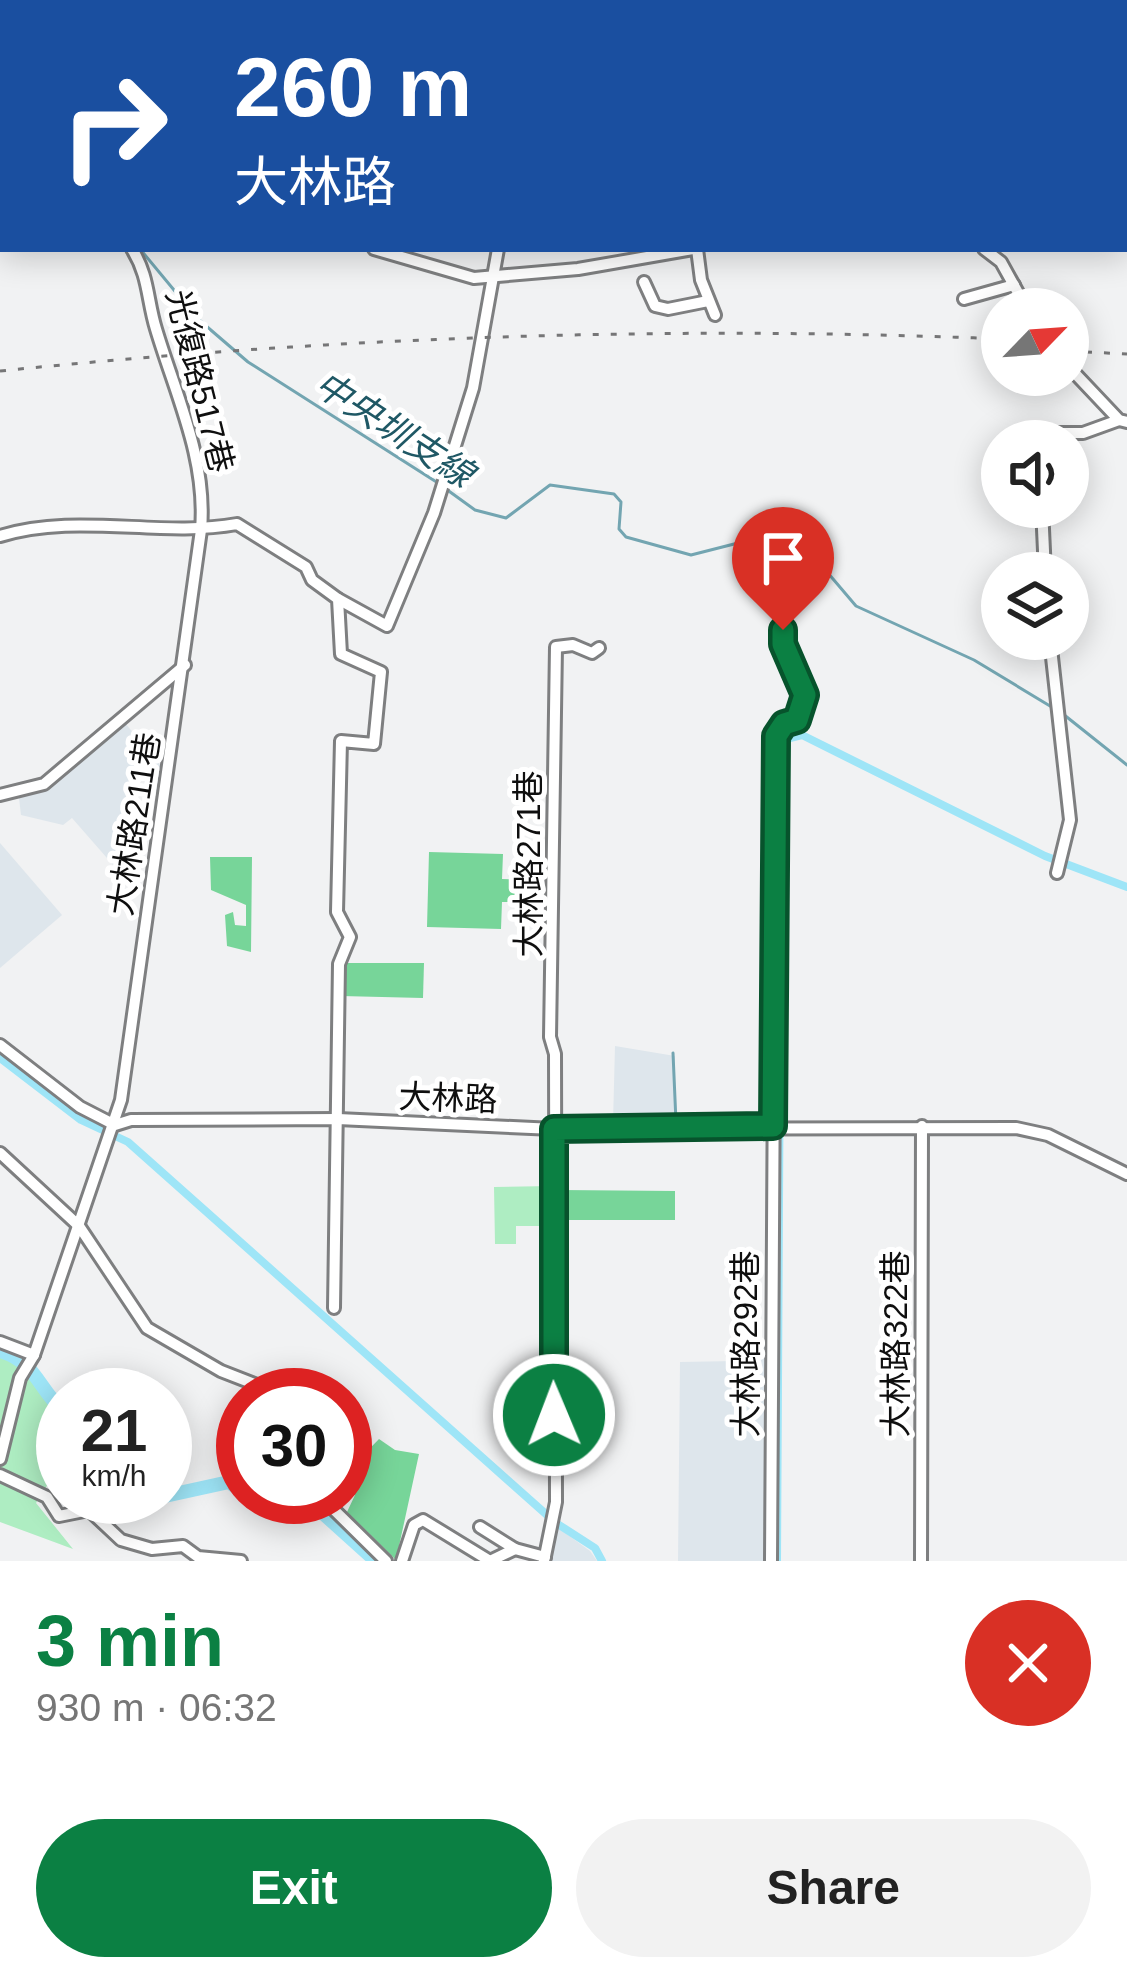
<!DOCTYPE html>
<meta charset="utf-8">
<style>
body{margin:0;font-family:Helvetica,"Noto Sans TC",sans-serif;background:#f2f2f2;color:#222;height:100vh;display:flex;flex-direction:column;font-size:45px;white-space:nowrap}
*{box-sizing:border-box;margin:0}
p{font-size:39px;color:#767676}
.icon{flex:none;width:66px;height:66px;fill:none;stroke:currentColor;stroke-width:2;stroke-linecap:round;stroke-linejoin:round}
.map{position:relative;height:1561px;overflow:hidden}
.panel{display:flex;flex-direction:column;background:#fff;flex:1}
.panel>*{flex:none}
.guide{position:absolute;left:0px;top:0px;width:1128px;height:252px;box-shadow:0 6px 30px #0003;background:#1a4fa0;color:#fff;overflow:hidden}
.needle{width:78px;rotate:65deg}
.buttons{position:absolute;left:981px;top:288px;display:grid;gap:24px}
.buttons a{display:grid;place-items:center;width:108px;height:108px;border-radius:50%;background:#fff;box-shadow:0 6px 30px #0003;font-size:60px}
.speed{position:absolute;left:36px;top:1368px;display:flex;gap:24px;font-size:60px;font-weight:700;text-align:center}
.speed>*{display:grid;place-content:center;width:156px;height:156px;border-radius:50%;background:#fff;box-shadow:0 6px 30px #0003;line-height:1}
.speed small{font-size:30px;font-weight:400}
.speed .limit{border:18px solid #d22;background:#fff;color:#111}
.pin{position:absolute;display:grid;place-items:center;width:102px;height:102px;color:#fff;margin:-123px -51px;border-radius:50% 50% 50% 0;rotate:-45deg;box-shadow:0 0 12px #0007}
.pin .icon{rotate:45deg}
.me{position:absolute;width:132px;margin:-66px;rotate:359deg;stroke-linejoin:round;filter:drop-shadow(0 0 9px #0008)}
.turn{display:flex;align-items:center;gap:42px;height:252px;padding:0 36px;font-size:54px}
.turn .icon{width:156px;height:156px;stroke-width:2.5}
.turn b{display:block;font-size:84px;line-height:102px}
.round{display:grid;place-items:center;flex:none;width:126px;height:126px;border-radius:63px;background:#f2f2f2}
.overview{display:flex;align-items:center;justify-content:space-between;height:204px;padding:0 36px}
h1{font-size:72px;font-weight:700;line-height:90px;color:#0b8043}
.cta{display:flex;gap:24px;margin-top:auto;padding:24px 36px}
.cta a{flex:1;height:138px;border-radius:72px;background:#0b8043;color:#fff;font-size:48px;font-weight:700;line-height:138px;text-align:center}
.cta a+a{background:#f2f2f2;color:#222}
.map>svg:first-child{display:block}
.built{fill:#dee6ec}
.green{fill:#aeedc2}
.forest{fill:#77d599}
.lines{fill:none;stroke-linecap:round;stroke-linejoin:round}
.stream{stroke:#73a5b1;stroke-width:3}
.canal{stroke:#9ee5f7;stroke-width:8}
.river{stroke:#9ee5f7;stroke-width:14}
.minor-casing{stroke:#7e7f80;stroke-width:16}
.minor{stroke:#fff;stroke-width:10}
.rail{stroke:#767677;stroke-width:3;stroke-dasharray:6 12;stroke-linecap:butt}
.route-casing{stroke:#07532c;stroke-width:30}
.route{stroke:#0b8043;stroke-width:21}
.labels{text-anchor:middle;dominant-baseline:central;stroke-width:10;stroke-linejoin:round;paint-order:stroke}
.street-label{font-size:33px;fill:#0f0f0f;stroke:#fff}
.water-label{font-size:36px;font-style:italic;fill:#1f5865;stroke:#fff}
</style>
<div class="map">
<svg width="1127" height="1561" viewBox="0 0 1127 1561">
<rect width="100%" height="100%" fill="#f1f2f3"/>
<!-- built -->
<g class="built">
<path d="M125 723 166 772 162 797 136 768 124 826 141 844 114 866 72 818 63 825 21 815 19 798 43 788Z"/>
<path d="M0 843 62 915 0 968Z"/>
<path d="M615 1046 675 1056V1123H613Z"/>
<path d="M770 1345 769 1561H678L680 1362 736 1361V1346Z"/>
<path d="M557 1527 590 1551 597 1561H549Z"/>
</g>
<!-- green -->
<g class="green">
<path d="M552 1186V1226H516V1244H495L494 1187Z"/>
<path d="M0 1355 29 1370 63 1418 49 1435 48 1484 36 1503 73 1549 0 1522Z"/>
</g>
<!-- forest -->
<g class="forest">
<path d="M429 852 503 854 502 879 532 880 531 902H502L501 929 427 927Z"/>
<path d="M210 857H252L251 952 227 946 225 915 233 912 235 925 246 926V905L211 890Z"/>
<path d="M347 963H424L423 998 341 996 342 967Z"/>
<path d="M560 1190 675 1191V1220H560Z"/>
<path d="M379 1439 395 1450 419 1454 396 1560 347 1512 355 1495 345 1485V1474Z"/>
</g>
<g class="lines">
<!-- stream -->
<g class="stream">
<path d="M0 133H3"/>
<path d="M140 249 198 319 248 362 438 483"/>
<path d="M446 489 475 510 506 518 550 485 614 494 621 502 619 529 626 537 691 555 781 532 822 566 856 606 974 660 1055 709"/>
<path d="M1063 714 1127 765"/>
<path d="M673 1053 676 1122"/>
</g>
<!-- canal -->
<g class="canal">
<path d="M781 787 786 739 802 735 1045 856 1127 887"/>
<path d="M0 1058 81 1120 128 1142 556 1523 595 1548 602 1561"/>
<path d="M777 1561 781 844"/>
</g>
<!-- river -->
<g class="river">
<path d="M0 1351C36 1362 37 1387 63 1411"/>
<path d="M165 1496 229 1482 243 1492"/>
<path d="M255 1497H270"/>
<path d="M305 1497 376 1561"/>
</g>
<!-- minor casing -->
<g class="minor-casing">
<g id="minor">
<path d="M701 0V3"/>
<path d="M0 225H3"/>
<path d="M374 249 474 278 578 269 693 249"/>
<path d="M697 249 701 280 715 315"/>
<path d="M984 249 1001 262 1027 309"/>
<path d="M644 282 655 306 668 309 708 301"/>
<path d="M964 299 1014 285"/>
<path d="M1068 366 1119 420 1127 422"/>
<path d="M1040 441 1039 433H1083L1119 420"/>
<path d="M1042 507 1045 573"/>
<path d="M0 536C76 512 160 538 237 524L306 567 312 580 338 599 341 654 381 672 374 744 341 741 337 912 350 937 339 964 334 1308"/>
<path d="M338 599 387 626 434 513 473 388 498 249"/>
<path d="M1050 639 1070 820 1057 873"/>
<path d="M0 795 44 784 185 665"/>
<path d="M0 1045 80 1107 115 1125 131 1120 338 1119 554 1129 1016 1128 1048 1135 1127 1174"/>
<path d="M0 1153 79 1226 147 1328 221 1371 283 1395"/>
<path d="M0 1342 34 1355"/>
<path d="M0 1459 20 1378 34 1355 121 1100 201 530C207 459 176 396 156 329 147 300 149 276 132 249"/>
<path d="M0 1475 47 1497 59 1516 89 1510 121 1540 152 1549 183 1546 198 1557 241 1561"/>
<path d="M321 1497 386 1561"/>
<path d="M480 1527 515 1549"/>
<path d="M402 1561 414 1525 423 1520 490 1561 515 1549 545 1557"/>
<path d="M544 1561 556 1502 555 1054 550 1037 556 647 573 645 592 653 599 648"/>
<path d="M771 1561 776 736 784 724 797 720 805 695 783 630"/>
<path d="M921 1561 922 1126"/>
</g>
</g>
<!-- minor -->
<use href="#minor" class="minor"/>
<!-- rail -->
<g class="rail">
<path d="M1068 351 1127 354"/>
<path d="M0 371C333 337 667 325 1002 339"/>
</g>
</g>
<g class="lines">
<!-- route casing -->
<g class="route-casing">
<path id="route" d="M554 1415V1129L773 1126 776 736 784 724 797 720 805 695 783 644V630"/>
</g>
<!-- route -->
<use href="#route" class="route"/>
</g>
<g class="labels">
<!-- street labels -->
<g class="street-label">
<text transform="translate(200 381) rotate(76)">光復路517巷</text>
<text transform="translate(134 824) rotate(-81)">大林路211巷</text>
<text transform="translate(528 864) rotate(-90)">大林路271巷</text>
<text transform="translate(448 1098) rotate(2)">大林路</text>
<text transform="translate(745 1344) rotate(-90)">大林路292巷</text>
<text transform="translate(895 1344) rotate(-90)">大林路322巷</text>
</g>
<!-- water labels -->
<g class="water-label">
<text transform="translate(394 429) rotate(33)">中央圳支線</text>
</g>
</g>
</svg>
<div class="buttons">
<a><svg class="needle" viewBox="-14 -14 28 28"><path d="M0-13l5 13h-10z" fill="#e53935"/><path d="M0 13l5-13h-10z" fill="#767676"/></svg></a>
<a><svg class="icon" aria-label="sound" viewBox="0 0 24 24"><path d="M4 9h4l5-4v14l-5-4H4zM17 9q2 3 0 6"/></svg></a>
<a><svg class="icon" aria-label="layers" viewBox="0 0 24 24"><path d="M12 4l9 5-9 5-9-5zM3 14l9 5 9-5"/></svg></a>
</div>
<div class="speed"><div>21<small>km/h</small></div><div class="limit">30</div></div>
<div class="pin" style="left:783px;top:630px;background:#d93025"><svg class="icon" aria-label="arrive" viewBox="0 0 24 24"><path d="M6 21V4h12l-3 4 3 4H6"/></svg></div>
<svg class="me" style="left:554px;top:1415px" viewBox="-20 -20 40 40"><circle r="17" fill="#0b8043" stroke="#fff" stroke-width="3"/><path d="M0-11L8 9 0 5-8 9z" fill="#fff"/></svg>
<div class="guide">
<div class="turn"><svg class="icon" aria-label="right" viewBox="0 0 24 24"><path d="M7 20v-9h11M14 6l5 5-5 5"/></svg><div><b>260 m</b>大林路</div></div>
</div>
</div>
<section class="panel">
<div class="overview"><div><h1>3 min</h1><p>930 m · 06:32</p></div><a class="round" style="background:#d93025;color:#fff"><svg class="icon" aria-label="close" viewBox="0 0 24 24"><path d="M6 6l12 12M18 6L6 18"/></svg></a></div>
<div class="cta"><a>Exit</a><a>Share</a></div>
</section>
